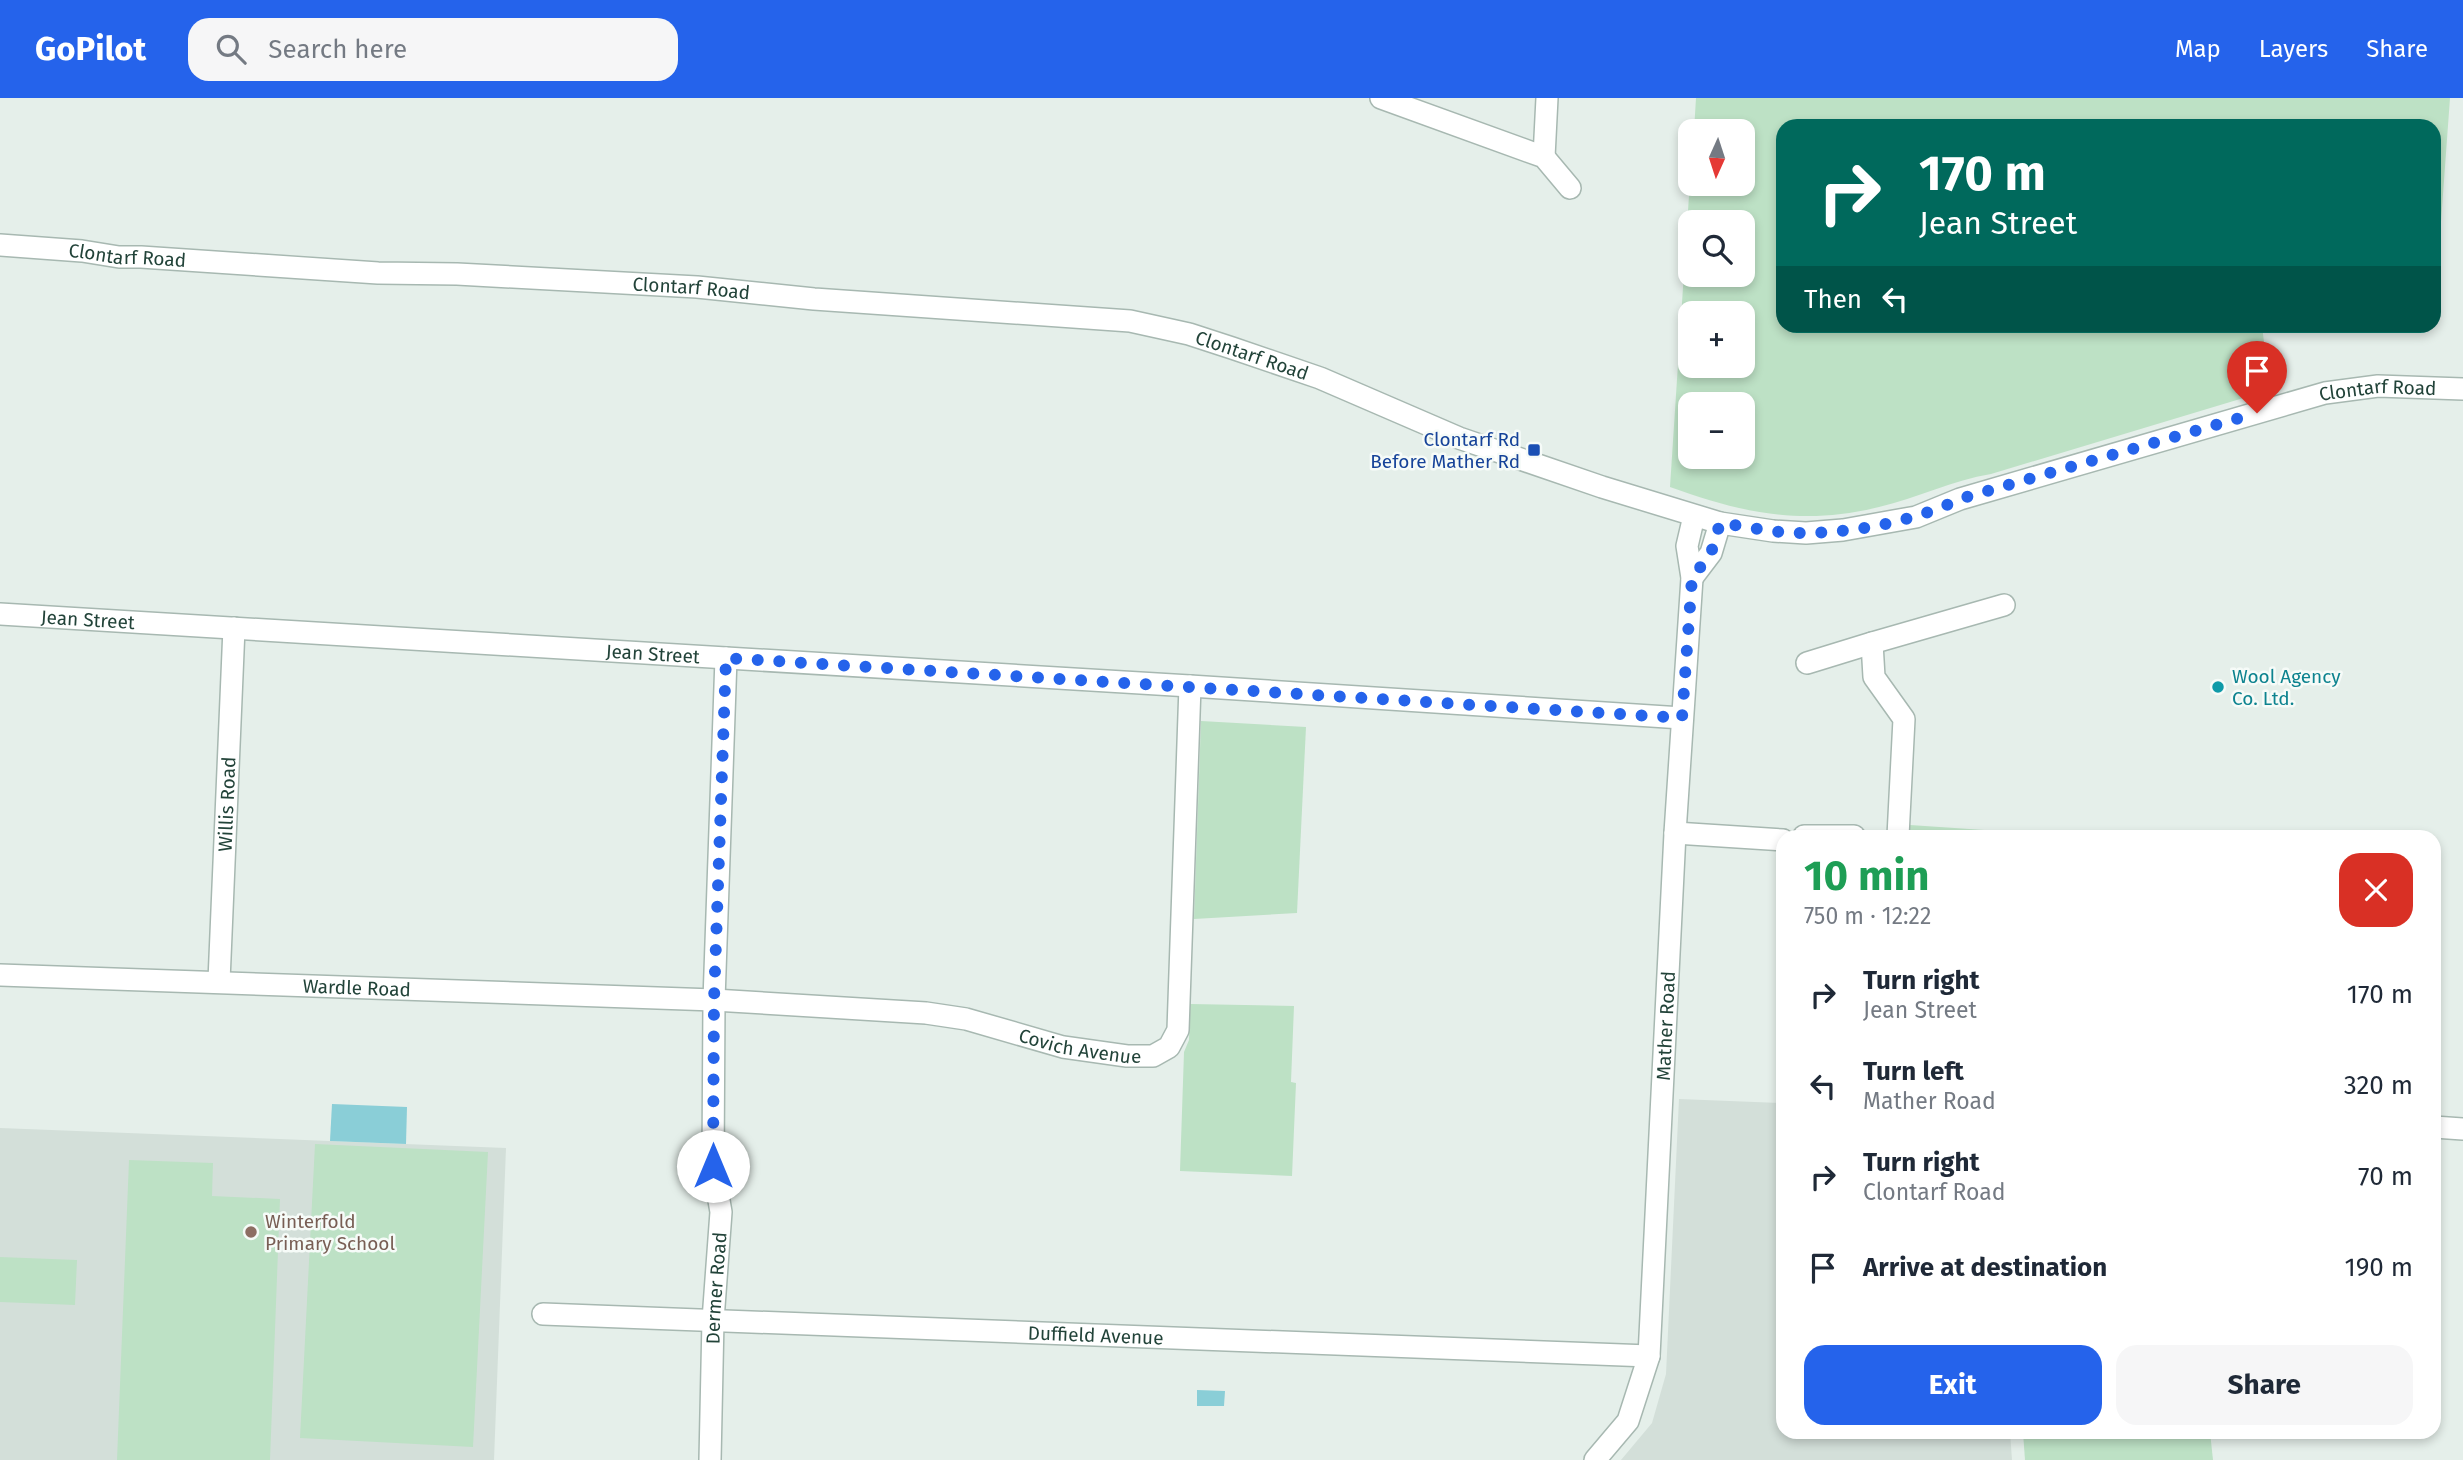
<!DOCTYPE html>
<meta charset="utf-8">
<style>
body{margin:0;font-family:"Fira Sans",sans-serif;background:#f6f6f7;color:#1f2937;height:100vh;display:flex;flex-direction:column;font-size:26px;white-space:nowrap}
*{box-sizing:border-box;margin:0}
p{font-size:23px;color:#747a83}
.icon{flex:none;width:38px;height:38px;fill:none;stroke:currentColor;stroke-width:2;stroke-linecap:round;stroke-linejoin:round}
.map{position:relative;flex:1;overflow:hidden}
.panel{position:absolute;left:1776px;top:732px;width:665px;height:609px;display:flex;flex-direction:column;background:#fff;border-radius:21px;box-shadow:0 4px 10px #0003}
.panel>*{flex:none}
.banner{position:absolute;left:1776px;top:21px;width:665px;height:214px;border-radius:21px;box-shadow:0 4px 10px #0003;background:#00695c;color:#fff;overflow:hidden}
.needle{width:46px;rotate:183deg}
.buttons{position:absolute;left:1678px;top:21px;display:grid;gap:14px}
.buttons a{display:grid;place-items:center;width:77px;height:77px;border-radius:14px;background:#fff;box-shadow:0 4px 10px #0003;font-size:35px}
.pin{position:absolute;display:grid;place-items:center;width:60px;height:60px;color:#fff;margin:-72px -30px;border-radius:50% 50% 50% 0;rotate:-45deg;box-shadow:0 0 7px #0007}
.pin .icon{rotate:45deg}
.me{position:absolute;width:77px;margin:-38px;rotate:0deg;stroke-linejoin:round;filter:drop-shadow(0 0 5px #0008)}
.turn{display:flex;align-items:center;gap:24px;height:147px;padding:0 28px;font-size:32px}
.turn .icon{width:91px;height:91px;stroke-width:2.5}
.turn b{display:block;font-size:49px;line-height:60px}
.then{display:flex;align-items:center;height:66px;padding:0 28px;background:#0003;gap:14px;font-size:26px}
.round{display:grid;place-items:center;flex:none;width:74px;height:74px;border-radius:21px;background:#f6f6f7}
.head{display:flex;align-items:center;justify-content:space-between;height:119px;padding:0 28px}
h1{font-size:42px;font-weight:700;line-height:52px;color:#1e9e55}
.primary-button{display:flex;gap:14px;margin-top:auto;padding:14px 28px}
.primary-button a{flex:1;height:80px;border-radius:21px;background:#2563eb;color:#fff;font-size:28px;font-weight:700;line-height:80px;text-align:center}
.primary-button a+a{background:#f6f6f7;color:#1f2937}
ul{padding:0;list-style:none}
li{display:flex;align-items:center;gap:21px;height:91px;padding:0 28px}
li div{flex:1}
li b{display:block;font-size:26px}
li em{font-style:normal}
header{display:flex;align-items:center;gap:42px;box-sizing:border-box;height:98px;padding:0 35px;background:#2563eb;color:#fff}
header strong{font-size:33px}
nav{display:flex;gap:38px;margin-inline-start:auto;font-size:24px}
.search{width:490px;height:63px;background:#f6f6f7;display:flex;align-items:center;gap:18px;box-sizing:border-box;padding:0 24px;border-radius:21px;color:#747a83;font-size:26px}
.map>svg:first-child{display:block}
.built{fill:#d3dfd9}
.green{fill:#bde1c5;fill-rule:evenodd}
.water{fill:#8aced7}
.lines{fill:none;stroke-linecap:round;stroke-linejoin:round}
.minor-casing{stroke:#a7b8b1;stroke-width:24}
.tertiary-casing{stroke:#a7b8b1;stroke-width:24}
.minor{stroke:#fff;stroke-width:21}
.tertiary{stroke:#fff;stroke-width:21}
.route{stroke:#2563eb;stroke-width:12;stroke-dasharray:0 21.6}
.transit-dot{fill:#1a4fb4;stroke:#f6fbf8;stroke-width:2.5}
.culture-dot{fill:#0f9aa8;stroke:#f6fbf8;stroke-width:2.5}
.education-dot{fill:#8d6e63;stroke:#f6fbf8;stroke-width:2.5}
.labels{text-anchor:middle;dominant-baseline:central;stroke-width:5;stroke-linejoin:round;paint-order:stroke}
.street-label{font-size:19px;fill:#224339;stroke:#f6fbf8}
.transit-label{font-size:19px;fill:#164399;stroke:#f6fbf8;text-anchor:end}
.culture-label{font-size:19px;fill:#0d838f;stroke:#f6fbf8;text-anchor:start}
.education-label{font-size:19px;fill:#785e54;stroke:#f6fbf8;text-anchor:start}
</style>
<header>
<strong>GoPilot</strong>
<div class="search"><svg class="icon" aria-label="search" viewBox="0 0 24 24"><circle cx="10" cy="10" r="6"/><path d="M15 15l6 6"/></svg>Search here</div>
<nav><a>Map</a><a>Layers</a><a>Share</a></nav>
</header>
<div class="map">
<svg width="2463" height="1362" viewBox="0 0 2463 1362">
<rect width="100%" height="100%" fill="#e5efea"/>
<!-- built -->
<g class="built">
<path d="M1679 1001 1783 1005V1334H2010L2012 1362H1621L1652 1325 1666 1276Z"/>
<path d="M0 1030 506 1050 494 1362H0Z"/>
</g>
<!-- green -->
<g class="green">
<path d="M1696 0H2450L2438 165H2434V28H1783V228H2262L2270 292 1991 376C1953 382 1917 400 1879 409 1804 428 1741 415 1670 389L1690 82V86H1743V33H1694ZM1743 124V177H1690V124ZM1743 215V268H1690V215ZM1743 306V359H1690V306Z"/>
<path d="M1201 623 1306 629 1297 815 1194 821Z"/>
<path d="M1910 727 1999 733 1998 738H1910Z"/>
<path d="M1190 906 1294 908 1291 984 1296 985 1292 1078 1180 1073 1184 954 1189 942Z"/>
<path d="M315 1046 488 1054 473 1349 300 1340Z"/>
<path d="M129 1062 213 1065 212 1098 280 1101 270 1362H117Z"/>
<path d="M0 1159 77 1162 75 1207 0 1204Z"/>
<path d="M2023 1334H2210L2213 1362H2025Z"/>
</g>
<!-- water -->
<g class="water">
<path d="M332 1006 407 1009 406 1046 330 1043Z"/>
<path d="M1197 1292 1225 1293 1224 1308H1197Z"/>
</g>
<g class="lines">
<!-- minor casing -->
<g class="minor-casing">
<g id="minor">
<path d="M1381 0 1544 59 1570 90"/>
<path d="M1544 59 1547 0"/>
<path d="M1692 480 1711 455 1720 425"/>
<path id="s1" d="M0 516 1190 588 1682 620"/>
<path d="M1807 565 1872 545"/>
<path d="M1675 735 1783 742"/>
<path d="M1804 738H1854"/>
<path d="M1898 738 1904 621 1874 579 1872 545 2004 507"/>
<path id="s2" d="M0 877 714 902 926 915 966 921 1063 949 1127 958H1153L1169 949 1178 932 1190 588"/>
<path id="s3" d="M219 883 234 530"/>
<path d="M2434 1029 2463 1031"/>
<path id="s4" d="M543 1216 1649 1258"/>
<path id="s5" d="M710 1362 713 1222 721 1114 713 1068 714 902 726 560"/>
<path id="s6" d="M1595 1362 1628 1323 1649 1258 1675 735 1692 480 1687 448 1694 418"/>
</g>
</g>
<!-- tertiary casing -->
<g class="tertiary-casing">
<g id="tertiary">
<path id="s7" d="M0 147 82 153 119 159H141L378 175 457 176 697 189 814 201 1130 223 1189 236 1232 250 1320 280 1459 340 1602 389 1720 425 1773 433 1806 435 1843 432 1916 419 1960 401 2325 295 2378 288 2463 291"/>
</g>
</g>
<!-- minor -->
<use href="#minor" class="minor"/>
<!-- tertiary -->
<use href="#tertiary" class="tertiary"/>
</g>
<g class="lines">
<!-- route -->
<path class="route" d="M713 1068 714 902 726 560 1682 620 1692 480 1711 455 1720 425C1749 429 1778 436 1807 435 1859 434 1914 423 1960 401L2257 315"/>
</g>
<!-- markers -->
<rect class="transit-dot" x="1527" y="345" width="14" height="14" rx="3.5"/>
<circle class="culture-dot" cx="2218" cy="589" r="7"/>
<circle class="education-dot" cx="251" cy="1134" r="7"/>
<g class="labels">
<!-- street labels -->
<g class="street-label">
<text stroke="none"><textPath href="#s7" startOffset="128">Clontarf Road</textPath></text>
<text stroke="none"><textPath href="#s7" startOffset="693">Clontarf Road</textPath></text>
<text stroke="none"><textPath href="#s7" startOffset="1260">Clontarf Road</textPath></text>
<text stroke="none"><textPath href="#s7" startOffset="2436">Clontarf Road</textPath></text>
<text stroke="none"><textPath href="#s1" startOffset="88">Jean Street</textPath></text>
<text stroke="none"><textPath href="#s1" startOffset="654">Jean Street</textPath></text>
<text stroke="none"><textPath href="#s3" startOffset="177">Willis Road</textPath></text>
<text stroke="none"><textPath href="#s2" startOffset="357">Wardle Road</textPath></text>
<text stroke="none"><textPath href="#s6" startOffset="450">Mather Road</textPath></text>
<text stroke="none"><textPath href="#s2" startOffset="1085">Covich Avenue</textPath></text>
<text stroke="none"><textPath href="#s5" startOffset="172">Dermer Road</textPath></text>
<text stroke="none"><textPath href="#s4" startOffset="553">Duffield Avenue</textPath></text>
</g>
<!-- transit labels -->
<g class="transit-label">
<text x="1520" y="341">Clontarf Rd<tspan x="1520" dy="22">Before Mather Rd</tspan></text>
</g>
<!-- culture labels -->
<g class="culture-label">
<text x="2232" y="578">Wool Agency<tspan x="2232" dy="22">Co. Ltd.</tspan></text>
</g>
<!-- education labels -->
<g class="education-label">
<text x="265" y="1123">Winterfold<tspan x="265" dy="22">Primary School</tspan></text>
</g>
</g>
</svg>
<div class="buttons">
<a><svg class="needle" viewBox="-14 -14 28 28"><path d="M0-13l5 13h-10z" fill="#e53935"/><path d="M0 13l5-13h-10z" fill="#747a83"/></svg></a>
<a><svg class="icon" aria-label="search" viewBox="0 0 24 24"><circle cx="10" cy="10" r="6"/><path d="M15 15l6 6"/></svg></a>
<a>+</a>
<a>−</a>
</div>
<div class="pin" style="left:2257px;top:315px;background:#d93025"><svg class="icon" aria-label="arrive" viewBox="0 0 24 24"><path d="M6 21V4h12l-3 4 3 4H6"/></svg></div>
<svg class="me" style="left:713px;top:1068px" viewBox="-20 -20 40 40"><circle r="19" fill="#fff"/><path d="M0-13L10 11 0 6-10 11z" fill="#2563eb"/></svg>
<div class="banner">
<div class="turn"><svg class="icon" aria-label="right" viewBox="0 0 24 24"><path d="M7 20v-9h11M14 6l5 5-5 5"/></svg><div><b>170 m</b>Jean Street</div></div>
<div class="then">Then<svg class="icon" aria-label="left" viewBox="0 0 24 24"><path d="M17 20v-9H6M10 6l-5 5 5 5"/></svg></div>
</div>
<section class="panel">
<div class="head"><div><h1>10 min</h1><p>750 m · 12:22</p></div><a class="round" style="background:#d93025;color:#fff"><svg class="icon" aria-label="close" viewBox="0 0 24 24"><path d="M6 6l12 12M18 6L6 18"/></svg></a></div>
<ul>
<li><svg class="icon" aria-label="right" viewBox="0 0 24 24"><path d="M7 20v-9h11M14 6l5 5-5 5"/></svg><div><b>Turn right</b><p>Jean Street</p></div><em>170 m</em></li>
<li><svg class="icon" aria-label="left" viewBox="0 0 24 24"><path d="M17 20v-9H6M10 6l-5 5 5 5"/></svg><div><b>Turn left</b><p>Mather Road</p></div><em>320 m</em></li>
<li><svg class="icon" aria-label="right" viewBox="0 0 24 24"><path d="M7 20v-9h11M14 6l5 5-5 5"/></svg><div><b>Turn right</b><p>Clontarf Road</p></div><em>70 m</em></li>
<li><svg class="icon" aria-label="arrive" viewBox="0 0 24 24"><path d="M6 21V4h12l-3 4 3 4H6"/></svg><div><b>Arrive at destination</b></div><em>190 m</em></li>
</ul>
<div class="primary-button"><a>Exit</a><a>Share</a></div>
</section>
</div>
